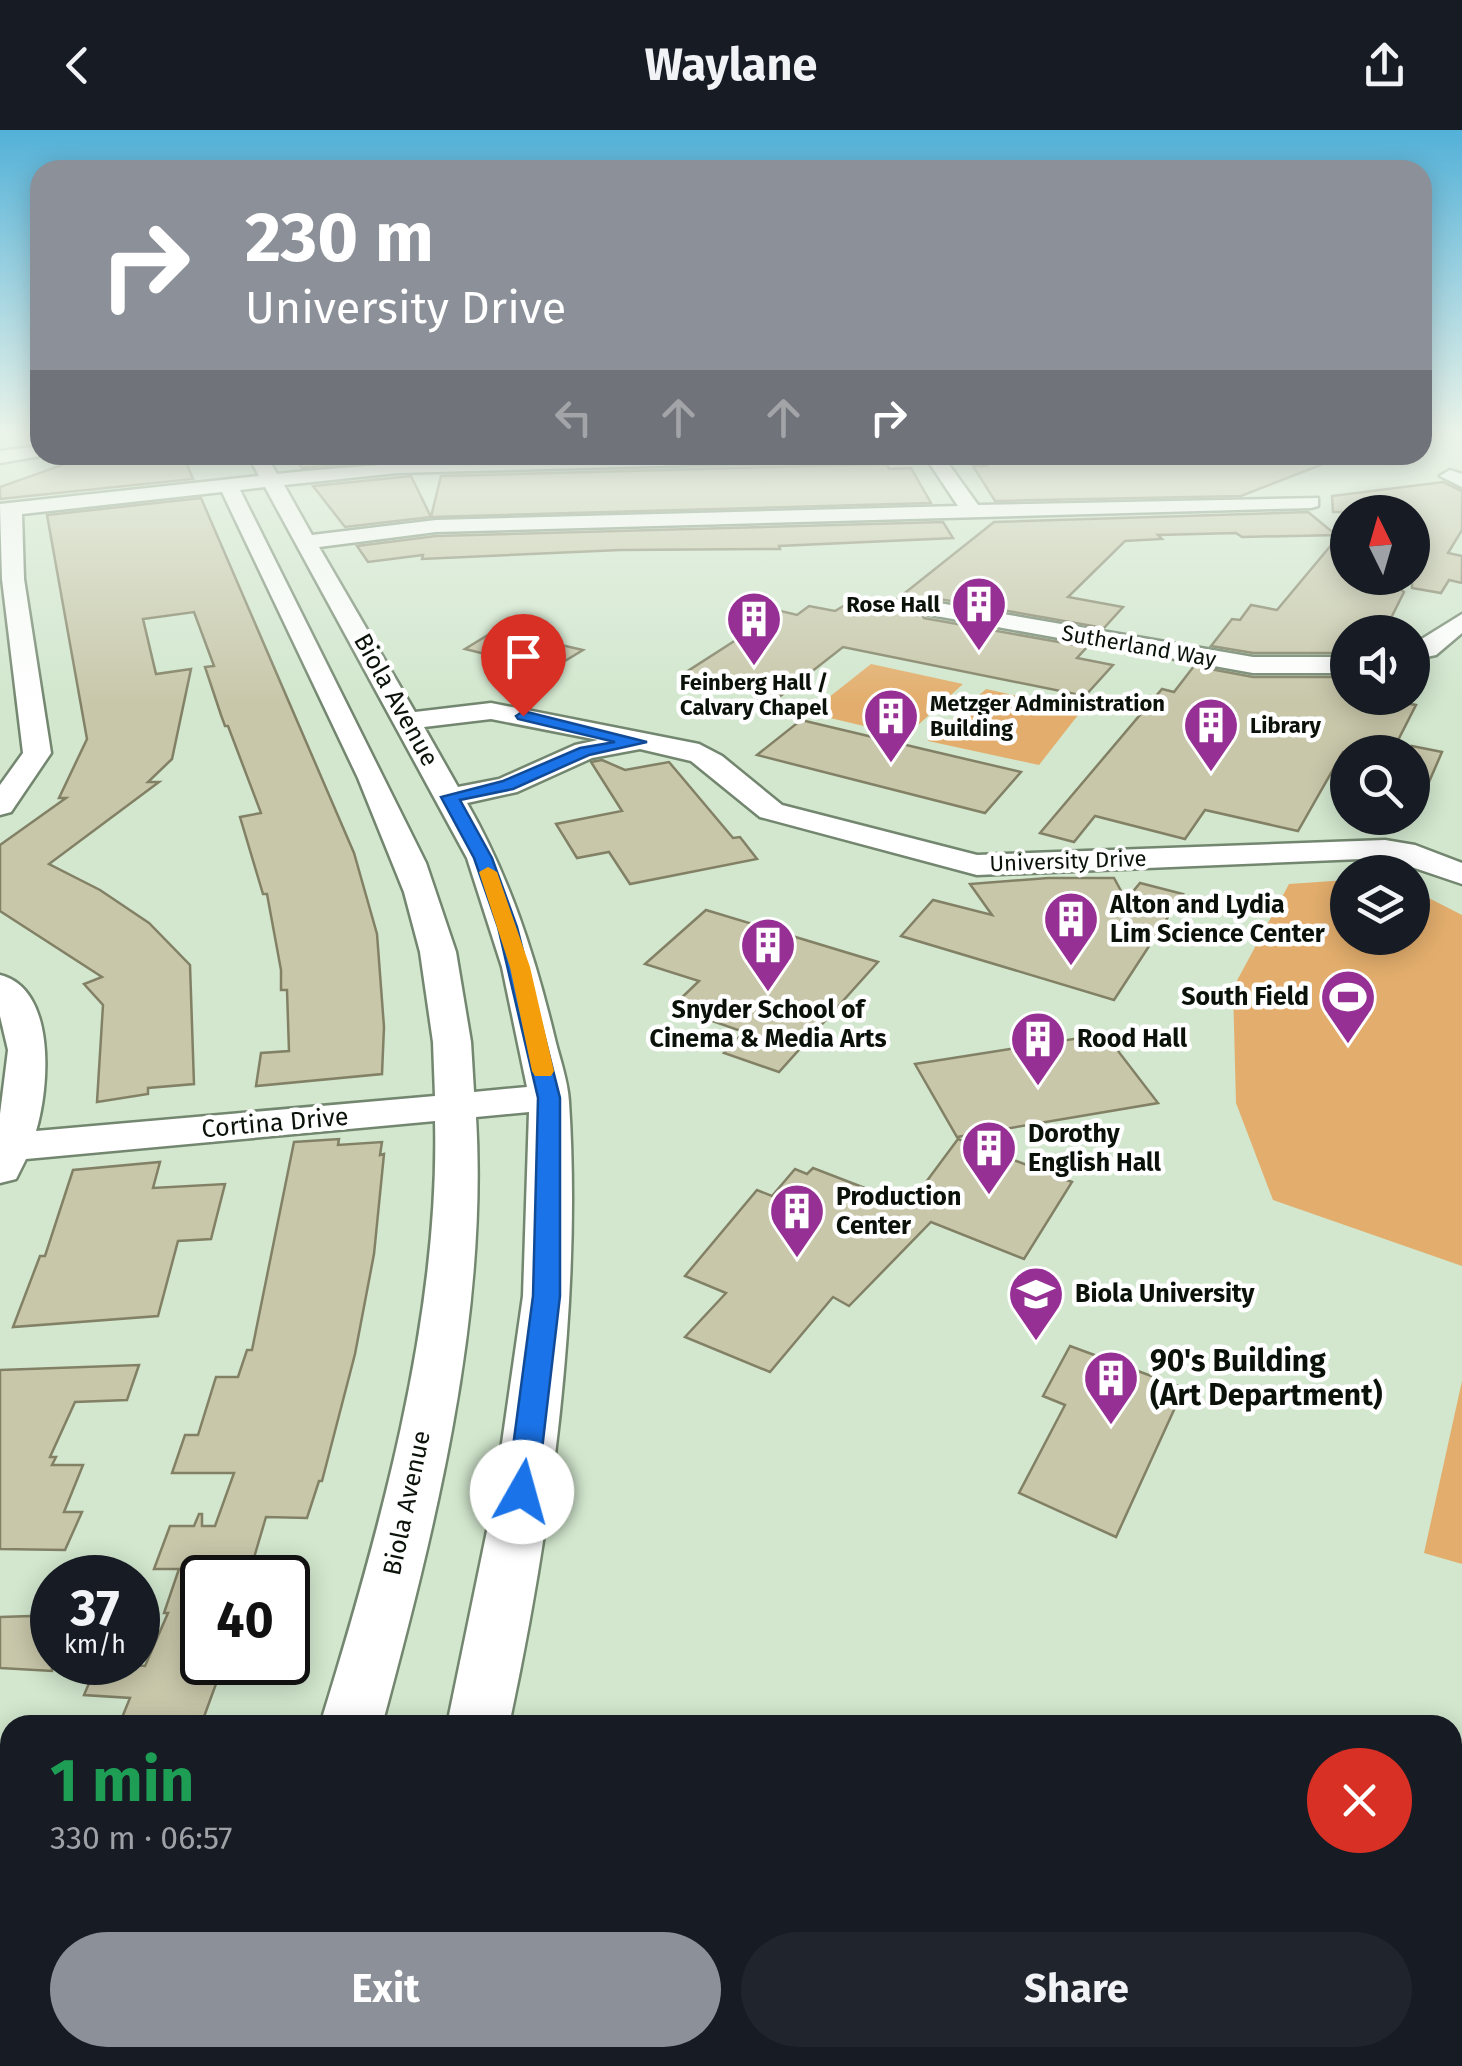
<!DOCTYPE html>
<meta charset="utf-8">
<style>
body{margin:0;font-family:"Fira Sans",sans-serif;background:#20242c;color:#f1f3f6;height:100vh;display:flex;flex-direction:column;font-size:38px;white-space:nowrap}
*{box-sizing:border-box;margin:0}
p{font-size:32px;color:#9ea1a6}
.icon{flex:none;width:55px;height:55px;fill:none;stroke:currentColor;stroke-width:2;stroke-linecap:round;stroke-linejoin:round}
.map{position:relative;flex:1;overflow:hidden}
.panel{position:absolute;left:0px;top:1585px;width:1462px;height:352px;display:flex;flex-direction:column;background:#171b24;border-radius:30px 30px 0 0;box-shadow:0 5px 25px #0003}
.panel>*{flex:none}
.hud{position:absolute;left:30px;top:30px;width:1402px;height:305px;border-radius:30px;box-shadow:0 5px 25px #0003;background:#8c9099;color:#fff;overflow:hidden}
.needle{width:65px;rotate:355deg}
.buttons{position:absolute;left:1330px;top:365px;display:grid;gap:20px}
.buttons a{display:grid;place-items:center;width:100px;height:100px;border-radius:50%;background:#171b24;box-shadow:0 5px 25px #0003;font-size:50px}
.speed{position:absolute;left:30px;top:1425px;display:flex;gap:20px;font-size:50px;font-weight:700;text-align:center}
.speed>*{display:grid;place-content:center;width:130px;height:130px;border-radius:50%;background:#171b24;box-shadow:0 5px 25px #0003;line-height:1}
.speed small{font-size:25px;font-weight:400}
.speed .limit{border:5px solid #111;border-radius:15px;background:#fff;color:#111}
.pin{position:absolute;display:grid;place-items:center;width:85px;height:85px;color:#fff;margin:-102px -42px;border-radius:50% 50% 50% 0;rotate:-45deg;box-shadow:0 0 10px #0007}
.pin .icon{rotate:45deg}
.me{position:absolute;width:110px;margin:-55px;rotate:7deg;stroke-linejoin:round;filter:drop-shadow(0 0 8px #0008)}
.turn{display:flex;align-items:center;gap:35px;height:210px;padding:0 50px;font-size:45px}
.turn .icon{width:130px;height:130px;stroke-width:2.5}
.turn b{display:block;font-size:70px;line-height:85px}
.lanes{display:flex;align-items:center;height:95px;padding:0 50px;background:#0003;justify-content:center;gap:50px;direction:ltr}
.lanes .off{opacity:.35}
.round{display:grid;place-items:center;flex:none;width:105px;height:105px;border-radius:52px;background:#20242c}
.summary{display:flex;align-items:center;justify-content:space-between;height:170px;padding:0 50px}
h1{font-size:60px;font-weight:700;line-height:75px;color:#1e9e55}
.cta{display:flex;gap:20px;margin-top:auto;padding:20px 50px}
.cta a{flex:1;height:115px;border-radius:60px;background:#8c9099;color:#fff;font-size:40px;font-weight:700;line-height:115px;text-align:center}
.cta a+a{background:#20242c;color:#f1f3f6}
header{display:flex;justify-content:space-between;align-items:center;height:130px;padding:0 50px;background:#171b24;font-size:45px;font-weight:700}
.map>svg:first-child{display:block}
.green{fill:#e3ae6d}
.building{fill:#c8c7aa;stroke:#828166;stroke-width:2.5}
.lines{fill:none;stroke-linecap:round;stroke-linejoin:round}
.minor-casing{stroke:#73866f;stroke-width:5}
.minor{fill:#fff;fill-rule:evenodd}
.route{fill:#1a73e8;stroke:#114b97;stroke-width:2.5}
.slow{fill:#f59e0b}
.labels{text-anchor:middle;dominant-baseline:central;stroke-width:9;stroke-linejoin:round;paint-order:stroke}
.far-poi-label{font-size:22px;font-weight:bold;fill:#0b120a;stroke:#fff;text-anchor:start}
.far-street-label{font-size:22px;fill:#0b120a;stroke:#fff}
.street-label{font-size:25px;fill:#0b120a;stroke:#fff}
.poi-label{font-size:25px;font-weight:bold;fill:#0b120a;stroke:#fff;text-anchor:start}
.near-poi-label{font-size:30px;font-weight:bold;fill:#0b120a;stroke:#fff;text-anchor:start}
</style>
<header><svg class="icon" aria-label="back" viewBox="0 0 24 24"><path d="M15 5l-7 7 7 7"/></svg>Waylane<svg class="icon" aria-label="share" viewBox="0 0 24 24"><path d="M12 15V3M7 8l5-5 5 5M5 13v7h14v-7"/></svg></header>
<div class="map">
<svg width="1462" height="1936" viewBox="0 0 1462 1936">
<rect width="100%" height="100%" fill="#d2e7ce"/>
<!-- green -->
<g class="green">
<path d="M871 534 963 554 906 606 809 583Z"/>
<path d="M986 559 1082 580 1039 635 928 611Z"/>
<path d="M1347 750 1348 808H1412L1413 760 1462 785V1136L1273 1070 1236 973 1233 858 1289 754Z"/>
<path d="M1462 1251V1434L1424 1423Z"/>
<path d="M602 1928H765L767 1936H602Z"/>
<path d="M808 1928H1138L1141 1936H809Z"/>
</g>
<!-- building -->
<g class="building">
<path d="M90 325H183L193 349 0 369V357Z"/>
<path d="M294 325H401L403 330 302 338Z"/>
<path d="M1274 325 1341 327 1241 366 995 371 973 336H987L984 332 1225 326 1230 330 1259 331Z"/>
<path d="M887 334 889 339 911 338 931 373 431 387 441 346Z"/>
<path d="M411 346 431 387 345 397 313 356Z"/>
<path d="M1443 352 1462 361V400L1448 423 1462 426V453L1449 450 1441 463 1412 458V382H1333L1332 366Z"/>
<path d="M201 368 354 723 377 804 384 897 382 944 256 956 261 923 289 921 287 860H281V840L267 764H263L240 687 261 683 228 596H225L221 585 205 537 214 536 194 482 143 489 156 544 191 539 172 629 148 652H159L49 734 100 760 149 793 190 835 194 954 148 958V964L97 972 103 875 84 854 102 847 0 781V715L66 668H59L87 609 47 385Z"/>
<path d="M1308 382 1336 405 1242 407 1236 403 1158 405 1162 409 1125 411 1068 467 1123 477 1104 498 934 468 918 477 924 488 1087 517 1077 528 1113 535 1085 566 843 517 778 568 680 546 781 481 797 485 809 476 835 481 845 475 881 482 994 392Z"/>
<path d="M943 392 953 408 779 416 780 419 620 420 422 429 423 425 368 432 357 416 436 406Z"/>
<path d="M1348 395V448H1387L1404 462 1384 502H1348V523H1253L1211 516 1232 489 1240 490 1251 475 1277 480Z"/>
<path d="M496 500 583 520 550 540 465 519Z"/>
<path d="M1194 536 1253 547H1348V568H1379L1416 575 1392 622H1343L1298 701 1205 680 1185 709 1095 686 1074 712 1040 703 1162 559 1174 562Z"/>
<path d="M801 590 923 619 1021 642 985 683 757 625Z"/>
<path d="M1412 616 1442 622 1412 691Z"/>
<path d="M602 630 625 640 669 632 733 708 740 707 757 729 630 754 609 722 577 728 556 694 622 681 591 632Z"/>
<path d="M1048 748H1114L1126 770 1140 753 1183 764 1114 870 901 806 933 770 992 785 970 754Z"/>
<path d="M706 780 878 832 779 942 724 923 744 902 672 877 699 851 645 834Z"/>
<path d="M1105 904 1158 973 957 1007 915 934Z"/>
<path d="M339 1009 338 1015 382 1012 380 1025 384 1024 374 1124 355 1224 322 1351H319L307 1388 266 1387 248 1448H202V1532H224L201 1595H119L130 1568 84 1565 98 1532 145 1536 168 1483H164L179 1439H154L170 1396H194L199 1384H202V1396H215L234 1343H172L185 1305H198L216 1247H238L247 1220H252L294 1012Z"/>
<path d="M958 1009 1072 1052 1024 1129 931 1092 849 1176 833 1167 770 1242 685 1207 726 1163 685 1146 757 1060 772 1066 795 1039 807 1044 813 1038 909 1075Z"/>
<path d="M160 1032 153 1058 225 1054 211 1109 178 1111 158 1186 13 1197 40 1126H45L73 1040Z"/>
<path d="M1070 1216 1184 1258 1116 1407 1019 1363 1065 1275 1043 1266Z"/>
<path d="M139 1235 127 1270 75 1272 50 1327H56L52 1335H83L64 1382H82L65 1420 0 1419V1240Z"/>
<path d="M31 1486 52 1487V1541L0 1538V1487Z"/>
</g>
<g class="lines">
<!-- minor casing -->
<g class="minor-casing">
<g id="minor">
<path d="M40 316V325H46L0 333V321Z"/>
<path d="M248 325H266L277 344C480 323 684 325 887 325L878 330 397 343 284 355 312 405 436 390 958 376 924 325H942L978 375 1318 368V376L1311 378 436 402 319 417 415 582 491 573 699 614 722 626 782 675 977 725 1385 710 1415 715 1462 733V754L1385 728 977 745 760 687 691 631 640 619 592 628 517 662 467 673C509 746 534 823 554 905 559 927 568 950 569 972 582 1173 551 1399 509 1595H447L495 1362 523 1166 529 982 476 987C488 1189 434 1402 382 1595H320C378 1407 440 1189 435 991L26 1029 16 1049 0 1053V984L8 920 0 886V845C57 859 49 959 36 1001L435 966 433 912 420 822 404 762 358 648 222 362 22 384 24 449 51 623 11 682 0 685V655L23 623 2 449 0 374 259 346ZM265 357 467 728 502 837 527 957 474 962 471 912 456 822 426 733 240 360ZM491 589 598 610 575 615 499 649 458 657 424 597Z"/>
<path d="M1450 340 1462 344V357L1440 346Z"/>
<path d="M933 472 1253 527H1348V543H1253L925 484 921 479 925 474Z"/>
<path d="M1462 484V503L1436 525 1412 530V515Z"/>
<path d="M201 1928H273L270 1936H198Z"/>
<path d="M350 1928H422L419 1936H347Z"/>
</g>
</g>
<!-- minor -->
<use href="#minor" class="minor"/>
</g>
<!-- sky -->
<linearGradient id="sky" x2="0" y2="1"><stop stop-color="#53b1d8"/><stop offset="0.53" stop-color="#ebf4e9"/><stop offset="1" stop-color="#ebf4e9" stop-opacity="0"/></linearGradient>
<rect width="1462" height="573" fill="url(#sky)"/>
<!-- route -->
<path class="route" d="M523 581 647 612 589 625 513 659 460 670 492 728 517 797 560 968V1166L537 1362 532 1371 522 1374 511 1371 507 1362 533 1166 538 968 498 797 474 728 441 667 503 651 580 618 615 612 518 589 516 586Z"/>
<!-- slow -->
<path class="slow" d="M488 737 497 742 530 837 554 941 551 946H535L532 941 510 837 479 742Z"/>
<!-- icons -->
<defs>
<g id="building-pin" transform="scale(2.875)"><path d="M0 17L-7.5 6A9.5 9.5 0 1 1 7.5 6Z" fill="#963094" stroke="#fff"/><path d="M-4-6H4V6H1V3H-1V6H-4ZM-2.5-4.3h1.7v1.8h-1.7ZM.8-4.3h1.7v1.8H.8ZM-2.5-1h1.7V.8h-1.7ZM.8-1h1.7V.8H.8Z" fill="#fff"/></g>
<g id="stadium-pin" transform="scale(2.875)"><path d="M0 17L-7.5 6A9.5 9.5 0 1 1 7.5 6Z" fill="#963094" stroke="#fff"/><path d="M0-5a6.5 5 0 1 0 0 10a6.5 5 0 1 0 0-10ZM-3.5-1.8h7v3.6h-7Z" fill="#fff"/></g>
<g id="university-pin" transform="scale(2.875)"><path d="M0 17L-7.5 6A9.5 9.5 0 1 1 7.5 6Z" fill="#963094" stroke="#fff"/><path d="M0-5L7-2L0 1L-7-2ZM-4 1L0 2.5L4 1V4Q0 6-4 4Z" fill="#fff"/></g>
</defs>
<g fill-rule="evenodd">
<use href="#building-pin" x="979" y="474"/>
<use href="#building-pin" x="754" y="489"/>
<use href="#building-pin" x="891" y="586"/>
<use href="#building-pin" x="1211" y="595"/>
<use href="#building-pin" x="1071" y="789"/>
<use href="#building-pin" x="768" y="815"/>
<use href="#stadium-pin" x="1348" y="867"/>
<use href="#building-pin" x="1038" y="909"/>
<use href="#building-pin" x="989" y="1018"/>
<use href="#building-pin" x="797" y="1081"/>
<use href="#university-pin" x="1036" y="1164"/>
<use href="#building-pin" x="1111" y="1248"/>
</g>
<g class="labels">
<!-- far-poi labels -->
<g class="far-poi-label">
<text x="940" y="474" text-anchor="end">Rose Hall</text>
<text x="754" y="552" text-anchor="middle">Feinberg Hall /<tspan x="754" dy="25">Calvary Chapel</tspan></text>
<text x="930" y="573">Metzger Administration<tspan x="930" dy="25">Building</tspan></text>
<text x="1250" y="595">Library</text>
</g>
<!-- far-street labels -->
<g class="far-street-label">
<text transform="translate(1139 516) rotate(10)">Sutherland Way</text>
<text transform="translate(1068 731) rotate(-2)">University Drive</text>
</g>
<!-- street labels -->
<g class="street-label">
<text transform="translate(396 570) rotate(61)">Biola Avenue</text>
<text transform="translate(275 993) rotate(-5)">Cortina Drive</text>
<text transform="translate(407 1373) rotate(-78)">Biola Avenue</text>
</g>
<!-- poi labels -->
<g class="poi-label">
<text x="1110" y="775">Alton and Lydia<tspan x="1110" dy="29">Lim Science Center</tspan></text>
<text x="1309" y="867" text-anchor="end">South Field</text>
<text x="768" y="880" text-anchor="middle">Snyder School of<tspan x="768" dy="29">Cinema &amp; Media Arts</tspan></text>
<text x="1077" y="909">Rood Hall</text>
<text x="1028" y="1004">Dorothy<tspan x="1028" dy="29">English Hall</tspan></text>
<text x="836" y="1067">Production<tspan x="836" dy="29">Center</tspan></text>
<text x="1075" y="1164">Biola University</text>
</g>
<!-- near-poi labels -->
<g class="near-poi-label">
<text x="1150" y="1231">90's Building<tspan x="1150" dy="34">(Art Department)</tspan></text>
</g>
</g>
</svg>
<div class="buttons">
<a><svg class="needle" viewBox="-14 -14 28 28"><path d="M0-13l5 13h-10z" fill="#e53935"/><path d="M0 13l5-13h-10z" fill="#9ea1a6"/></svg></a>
<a><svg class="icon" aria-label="sound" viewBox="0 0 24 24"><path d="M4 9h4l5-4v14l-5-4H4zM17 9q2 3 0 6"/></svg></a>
<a><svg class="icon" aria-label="search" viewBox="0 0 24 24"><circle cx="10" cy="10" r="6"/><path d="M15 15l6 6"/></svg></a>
<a><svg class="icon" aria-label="layers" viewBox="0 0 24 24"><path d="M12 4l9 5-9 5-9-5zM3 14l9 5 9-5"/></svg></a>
</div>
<div class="speed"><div>37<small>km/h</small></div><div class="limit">40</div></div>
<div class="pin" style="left:523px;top:586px;background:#d93025"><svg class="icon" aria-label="arrive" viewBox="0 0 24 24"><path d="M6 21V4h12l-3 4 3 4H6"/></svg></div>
<svg class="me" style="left:522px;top:1362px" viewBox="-20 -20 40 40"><circle r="19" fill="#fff"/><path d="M0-13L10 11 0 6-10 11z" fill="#1a73e8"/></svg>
<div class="hud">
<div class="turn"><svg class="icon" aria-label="right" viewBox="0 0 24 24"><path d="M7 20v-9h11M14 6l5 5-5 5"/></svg><div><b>230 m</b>University Drive</div></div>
<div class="lanes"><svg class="icon off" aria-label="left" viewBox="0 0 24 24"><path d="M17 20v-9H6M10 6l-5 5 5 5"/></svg><svg class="icon off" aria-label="ahead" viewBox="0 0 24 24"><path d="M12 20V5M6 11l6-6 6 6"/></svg><svg class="icon off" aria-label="ahead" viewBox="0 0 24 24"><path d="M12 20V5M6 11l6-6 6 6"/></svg><svg class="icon" aria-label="right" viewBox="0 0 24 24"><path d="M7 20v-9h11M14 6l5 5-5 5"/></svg></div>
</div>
<section class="panel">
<div class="summary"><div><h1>1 min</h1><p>330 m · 06:57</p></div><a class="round" style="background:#d93025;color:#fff"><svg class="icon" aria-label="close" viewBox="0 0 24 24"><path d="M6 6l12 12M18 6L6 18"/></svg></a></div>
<div class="cta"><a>Exit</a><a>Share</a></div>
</section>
</div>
